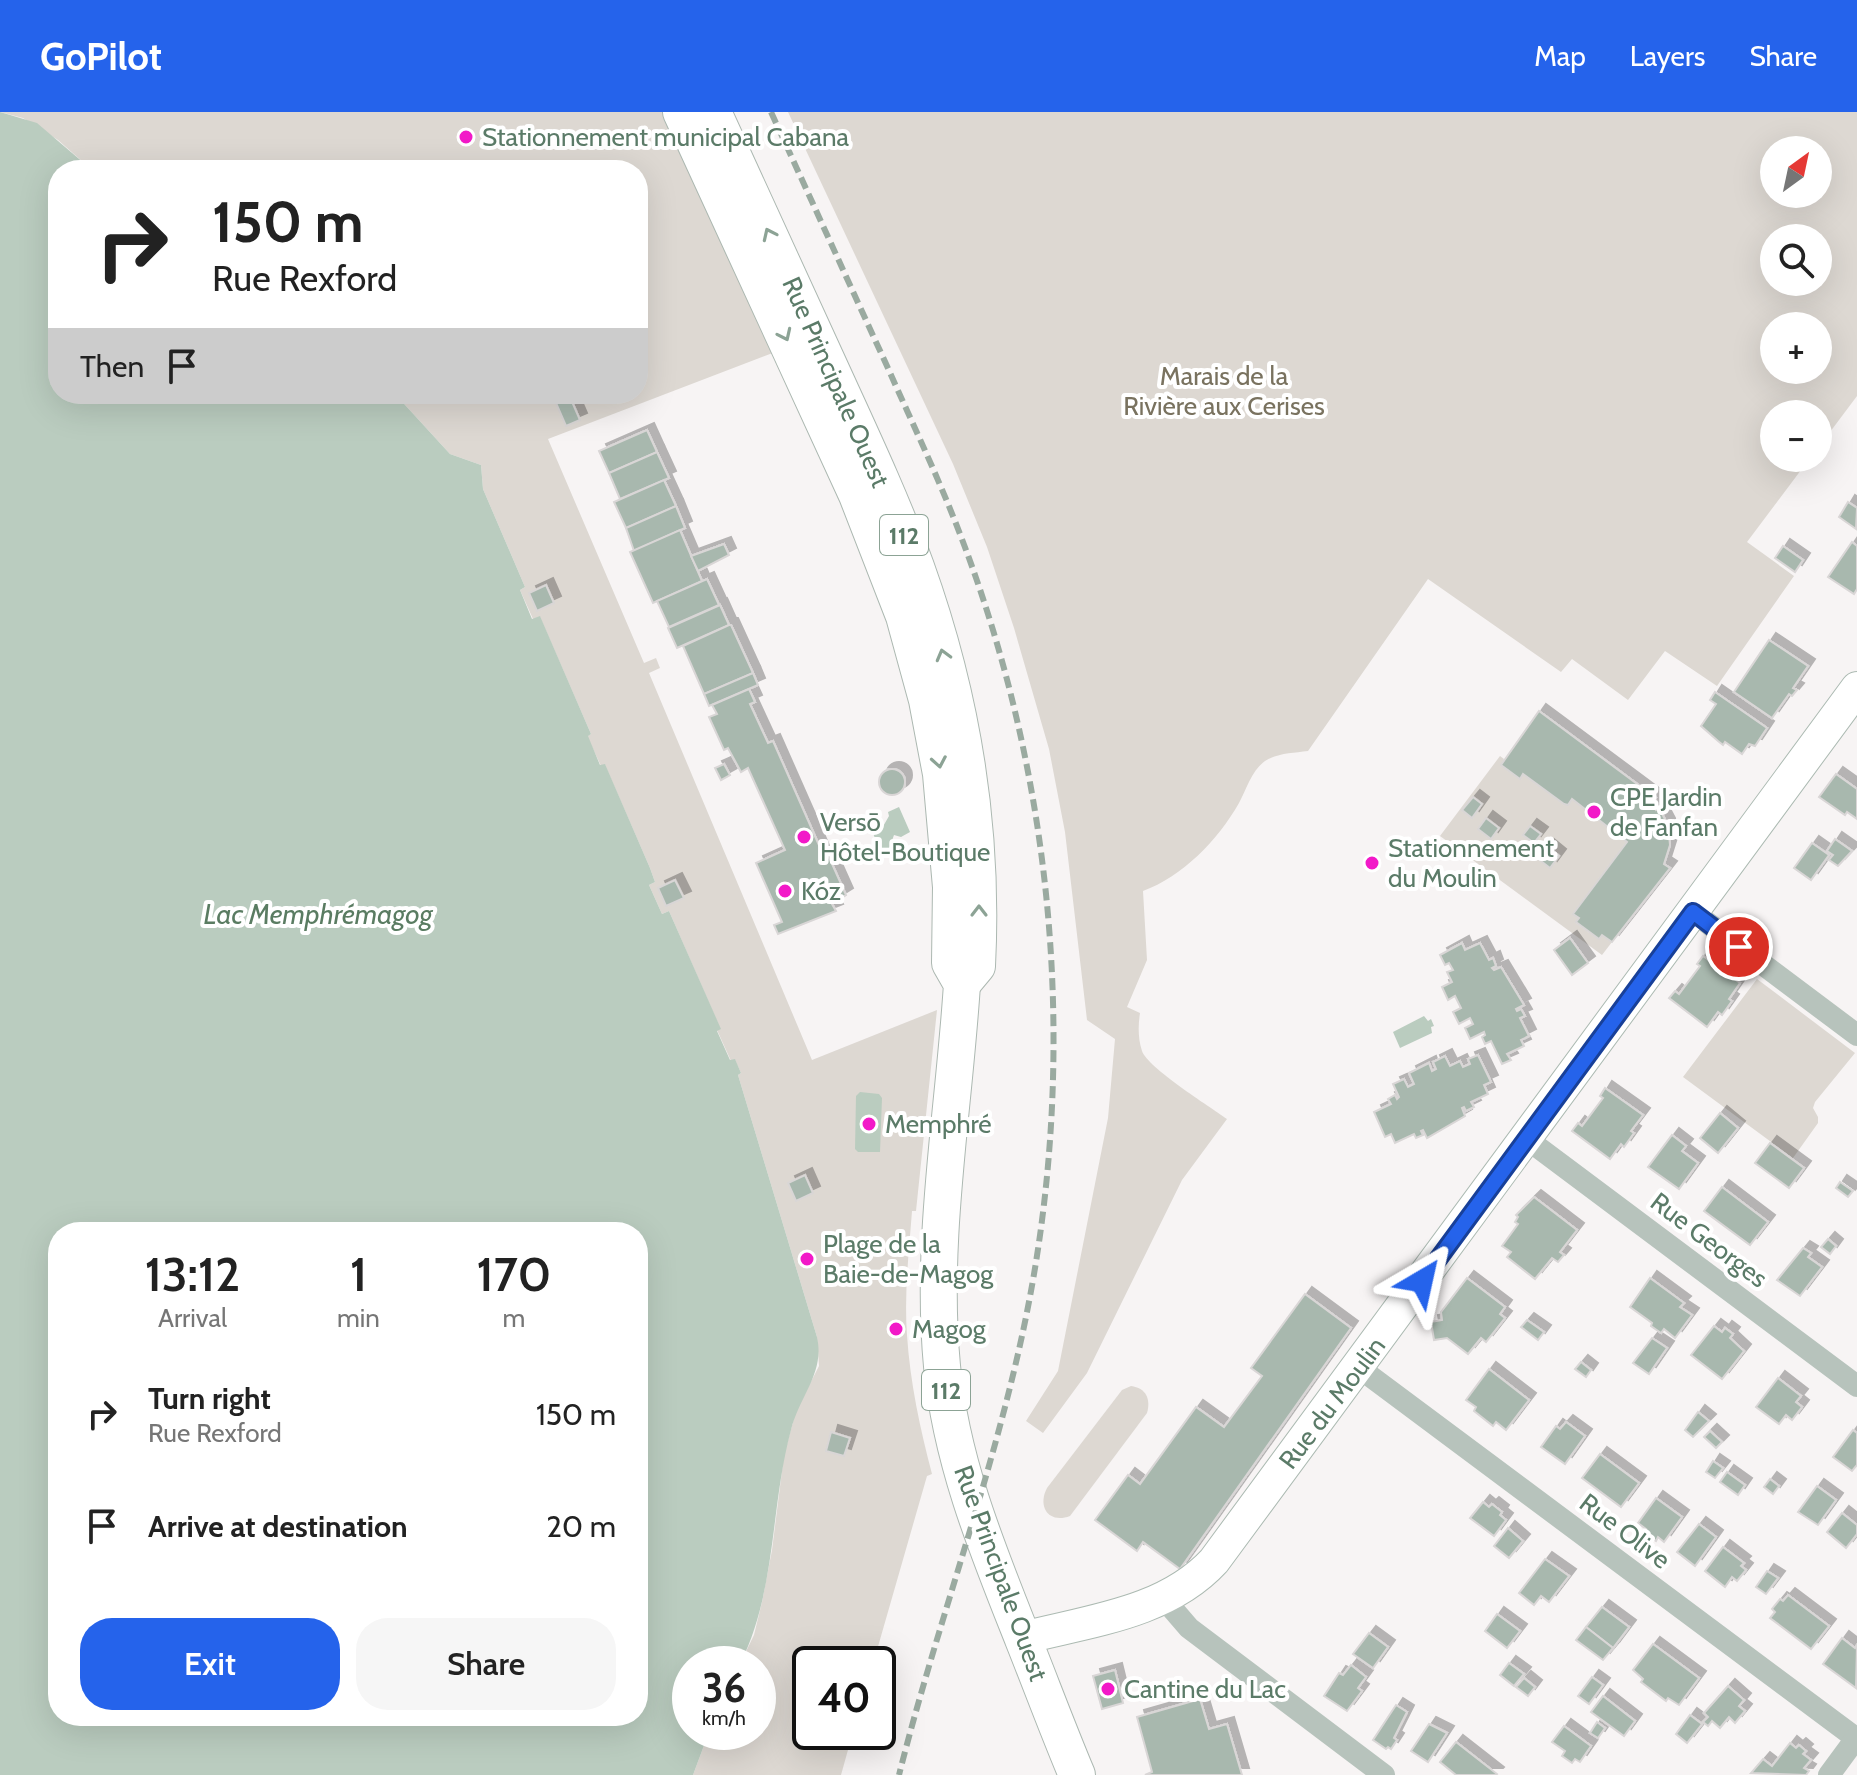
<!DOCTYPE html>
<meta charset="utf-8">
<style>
body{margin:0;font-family:Cabin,sans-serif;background:#f6f6f6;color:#222;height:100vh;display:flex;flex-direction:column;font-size:30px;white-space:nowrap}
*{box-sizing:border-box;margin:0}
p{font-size:26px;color:#767676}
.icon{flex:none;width:44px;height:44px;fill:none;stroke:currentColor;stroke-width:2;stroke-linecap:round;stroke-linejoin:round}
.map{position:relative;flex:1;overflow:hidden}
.panel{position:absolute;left:48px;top:1110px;width:600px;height:504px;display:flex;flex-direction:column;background:#fff;border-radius:32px;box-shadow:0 8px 32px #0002}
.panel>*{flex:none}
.guide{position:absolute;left:48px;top:48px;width:600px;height:244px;border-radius:32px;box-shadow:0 8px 32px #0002;background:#fff;color:#222;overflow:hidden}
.needle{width:52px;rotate:33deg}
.fabs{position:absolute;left:1760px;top:24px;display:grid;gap:16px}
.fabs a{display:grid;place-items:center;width:72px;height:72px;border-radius:50%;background:#fff;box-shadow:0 8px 32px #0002;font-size:40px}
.speed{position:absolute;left:672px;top:1534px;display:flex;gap:16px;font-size:40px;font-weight:700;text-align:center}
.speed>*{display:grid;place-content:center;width:104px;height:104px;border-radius:50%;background:#fff;box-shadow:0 8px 32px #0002;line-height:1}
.speed small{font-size:20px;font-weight:400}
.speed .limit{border:4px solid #111;border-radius:12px;background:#fff;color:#111}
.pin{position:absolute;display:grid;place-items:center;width:68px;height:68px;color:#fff;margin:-34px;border:4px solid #fff;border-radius:50%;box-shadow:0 2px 8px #0007}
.me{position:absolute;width:88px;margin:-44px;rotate:36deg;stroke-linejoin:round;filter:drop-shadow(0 0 6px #0008)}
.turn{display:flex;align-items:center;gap:28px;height:168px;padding:0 32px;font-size:36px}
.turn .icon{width:104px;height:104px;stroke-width:2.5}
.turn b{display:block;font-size:56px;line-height:68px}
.then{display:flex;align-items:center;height:76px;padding:0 32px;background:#0003;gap:16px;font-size:30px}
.eta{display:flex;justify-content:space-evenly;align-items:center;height:136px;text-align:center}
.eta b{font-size:48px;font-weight:600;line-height:56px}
.cta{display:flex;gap:16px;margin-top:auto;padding:16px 32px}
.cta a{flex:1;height:92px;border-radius:32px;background:#2563eb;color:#fff;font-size:32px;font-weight:600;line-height:92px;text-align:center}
.cta a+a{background:#f6f6f6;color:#222}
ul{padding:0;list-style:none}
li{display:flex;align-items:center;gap:24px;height:112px;padding:0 32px}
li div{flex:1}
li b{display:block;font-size:30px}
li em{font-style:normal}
header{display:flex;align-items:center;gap:48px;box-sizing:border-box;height:112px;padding:0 40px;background:#2563eb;color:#fff}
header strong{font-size:38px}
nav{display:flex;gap:44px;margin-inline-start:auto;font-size:28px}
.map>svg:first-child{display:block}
.green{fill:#ddd8d2;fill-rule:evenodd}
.water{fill:#baccbf;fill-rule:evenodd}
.building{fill:#a8b8ae;stroke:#d9d6d6;stroke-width:2;filter:url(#shadow)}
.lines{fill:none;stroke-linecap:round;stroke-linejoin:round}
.secondary-casing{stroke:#acbab2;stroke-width:34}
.primary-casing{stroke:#acb8b1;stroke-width:38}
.street{stroke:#b7c3bc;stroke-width:22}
.secondary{stroke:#fff;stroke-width:32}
.primary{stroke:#fff;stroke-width:36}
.rail{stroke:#9aaaa0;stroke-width:6;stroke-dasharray:12 6;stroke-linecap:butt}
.oneway{stroke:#8ca395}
.route-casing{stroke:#184099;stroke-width:20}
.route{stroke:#2563eb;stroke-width:14}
.poi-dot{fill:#f219c8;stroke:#fff;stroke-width:3}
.labels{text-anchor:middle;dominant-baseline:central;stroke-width:8;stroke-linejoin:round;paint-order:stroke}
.shield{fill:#fff;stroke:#8ca395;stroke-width:2}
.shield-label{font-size:24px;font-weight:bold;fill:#5b7b68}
.poi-label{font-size:26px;fill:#5b7b68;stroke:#fff;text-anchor:start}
.park-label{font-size:26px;fill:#79725f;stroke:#fff}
.street-label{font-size:26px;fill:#5b7b68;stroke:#fff}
.water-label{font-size:28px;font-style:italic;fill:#5a7c62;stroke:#fff}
</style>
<header>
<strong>GoPilot</strong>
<nav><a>Map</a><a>Layers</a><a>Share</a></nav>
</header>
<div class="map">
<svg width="1857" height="1663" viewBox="0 0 1857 1663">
<defs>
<filter id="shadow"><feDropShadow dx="7" dy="-7" stdDeviation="0" flood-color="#0004"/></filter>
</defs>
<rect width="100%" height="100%" fill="#f7f4f4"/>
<!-- green -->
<g class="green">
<path d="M0 0H667L778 239 548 327 644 551 656 546 660 556 649 561 812 948 937 898 916 1099H912C909 1140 904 1181 907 1223 910 1270 920 1316 932 1362L927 1364 873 1552H810V1620H853L841 1663H693L709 1620H758V1552H740L754 1523 762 1490 772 1438 784 1343 796 1299 819 1254 817 1225 738 963 741 961 735 948 731 949 717 918 720 916 669 799 662 802 649 773 655 770 650 756 605 653 601 654 587 624 591 622 540 505 533 507 520 478 525 475 483 377 481 353 450 342 395 282H638V58H92L58 28 23 6Z"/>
<path d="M788 0H1857V284L1818 336V302H1774V346H1810L1747 430 1794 464 1717 574 1665 539 1628 588 1572 547 1561 560 1428 467 1308 639C1293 641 1278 641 1265 649 1252 658 1246 678 1239 691 1218 728 1182 765 1143 779L1147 848 1127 895 1140 901C1138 914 1138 927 1142 939 1148 956 1209 994 1227 1007L1182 1068 1087 1261 1043 1321 1026 1309 1058 1259 1108 1006 1115 927 1087 908 1065 720 1049 637 1014 516 987 435 953 352ZM1774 38H1818V82H1774ZM1774 126H1818V170H1774ZM1774 214H1818V258H1774Z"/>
<path d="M1500 644 1504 647 1501 653 1520 666 1523 662 1564 692H1568L1572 687 1627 730 1573 801 1579 806 1576 811 1598 827 1602 823 1612 830 1602 843 1440 724Z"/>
<path d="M1757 867 1855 941 1815 990 1813 996 1818 1005V1011L1793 1046 1683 965Z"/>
<path d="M1131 1274C1146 1276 1151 1287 1147 1301L1070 1404C1049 1412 1037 1395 1047 1376L1122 1278Z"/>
</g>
<!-- water -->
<g class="water">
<path d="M0 0 37 11 92 58H58V282H227L234 284 248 282H395L450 342 481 353 483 377 525 475 520 478 532 507 540 504 591 622 588 624 600 653 605 652 650 756 655 770 649 773 662 802 669 799 721 917 717 919 730 948 735 947 741 961 738 963 817 1225C825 1261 800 1283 791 1318 770 1395 777 1478 740 1552H690V1620H709L693 1663H0ZM58 1120H638V1604H58Z"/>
<path d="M899 695 910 720 901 725 894 723 889 737 880 740 873 721 881 718 889 704 888 700Z"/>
<path d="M1424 904 1428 909 1431 907 1434 914 1431 915 1432 921 1400 936 1393 920Z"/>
<path d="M860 980 879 982 882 986 880 1040H858L855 1037 856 984Z"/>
</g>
<!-- building -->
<g class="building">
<path d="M570 285 580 308 566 314 556 291Z"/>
<path d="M647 318 657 340 609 361 599 339Z"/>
<path d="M657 340 669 366 620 387 609 361Z"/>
<path d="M664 368 676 394 626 416 614 390Z"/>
<path d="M1848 390 1857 396 1856 417 1839 405Z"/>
<path d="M676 394 685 416 634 439 626 416Z"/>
<path d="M680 418 702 469 653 491 630 440Z"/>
<path d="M1852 430 1857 434V477L1854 482 1828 465Z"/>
<path d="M724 432 729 443 698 459 691 444Z"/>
<path d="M1783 434 1803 448 1795 460 1775 446Z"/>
<path d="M707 467 719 493 669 515 657 489Z"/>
<path d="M546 473 554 491 537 499 529 481Z"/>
<path d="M720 493 729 513 677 536 668 516Z"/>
<path d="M729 513H731L753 561 704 582 683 534Z"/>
<path d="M1769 528 1808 554 1793 576 1797 578 1792 584 1789 582 1772 606 1734 580Z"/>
<path d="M753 561 758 573 709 594 704 582Z"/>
<path d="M749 577 755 590 750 592 768 631 773 629 825 747 829 745 846 783 832 792 836 799 778 822 774 813 782 810 756 751 785 738 748 656 741 660 728 636 724 638 709 605 717 602 712 593Z"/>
<path d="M1715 580 1767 616 1755 634 1749 632 1742 642 1725 630 1723 633 1718 629 1701 614 1716 592 1710 588Z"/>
<path d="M1539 599 1656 686 1652 692 1656 698 1659 696 1668 713 1670 733 1664 752 1670 756 1612 830 1602 823 1599 827 1576 810 1579 806 1573 802 1627 730 1572 687 1568 693 1564 692 1523 662 1520 667 1501 653Z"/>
<path d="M724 652 730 663 721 668 715 656Z"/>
<circle cx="892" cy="670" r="13"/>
<path d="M1836 662 1857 677V707L1847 700 1845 703 1819 685Z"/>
<path d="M1473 685 1482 692 1472 706 1462 698Z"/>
<path d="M1486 706 1499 716 1491 727 1478 717Z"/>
<path d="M1530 714 1541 722 1534 731 1523 723Z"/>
<path d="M1835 727 1852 739 1838 754 1829 748 1833 743 1827 739Z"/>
<path d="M1812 731 1829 743 1811 768 1794 756Z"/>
<path d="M1547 734 1559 744 1550 756 1537 746Z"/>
<path d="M675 768 684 786 666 794 658 776Z"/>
<path d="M1570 826 1588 851 1572 863 1554 838Z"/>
<path d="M1462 831 1465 838 1480 831 1489 848 1493 846 1496 854 1492 856 1494 858 1501 855 1524 893 1516 897 1517 899 1521 897 1525 904 1520 906 1529 924 1521 928 1524 934 1507 942 1511 948 1502 952 1491 929 1485 932 1482 925 1485 923 1484 920 1470 927 1465 916 1473 912 1470 906 1459 912 1453 900 1461 896 1455 884 1448 888 1442 875 1452 870 1447 860 1453 858 1449 851 1445 853 1440 843Z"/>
<path d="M1703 844 1740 871 1729 887 1732 889 1722 903 1718 900 1707 915 1669 886 1675 879 1679 882 1700 854 1697 852Z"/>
<path d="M1478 943 1491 970 1484 973 1488 982 1471 990 1474 995 1466 999 1464 995 1462 996 1465 1004 1427 1026 1423 1018 1421 1019 1423 1023 1416 1026 1414 1022 1395 1031 1391 1022 1385 1025 1374 1000 1391 992 1388 987 1395 983 1397 987 1399 985 1393 972 1404 967 1408 975 1414 972 1409 961 1429 951 1432 959 1436 957 1433 950 1445 944 1450 954 1460 949 1463 955 1470 952 1468 947Z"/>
<path d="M1605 976 1643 1003 1631 1019 1634 1021 1624 1035 1621 1032 1610 1047 1572 1019 1578 1011 1582 1014 1603 986 1600 984Z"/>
<path d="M1720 1001 1738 1016 1718 1041 1700 1026Z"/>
<path d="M1672 1023 1686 1034 1682 1039 1698 1051 1679 1077 1648 1055Z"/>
<path d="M1770 1031 1804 1056 1789 1076 1755 1051Z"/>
<path d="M805 1063 813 1081 796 1089 788 1071Z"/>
<path d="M1840 1070 1853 1079 1848 1085 1836 1076Z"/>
<path d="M1722 1075 1768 1110 1750 1133 1704 1099Z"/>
<path d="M1534 1085 1577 1118 1560 1140 1564 1143 1558 1150 1552 1146 1535 1167 1507 1145 1511 1140 1502 1134 1518 1112 1515 1110 1518 1105 1516 1103Z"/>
<path d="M1828 1127 1836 1134 1830 1142 1821 1135Z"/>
<path d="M1803 1136 1811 1141 1808 1145 1822 1155 1800 1184 1777 1168Z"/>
<path d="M1467 1166 1505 1195 1500 1202 1505 1206 1486 1230 1481 1226 1468 1242 1447 1226 1434 1228 1431 1210 1442 1208 1441 1200Z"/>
<path d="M1650 1166 1684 1191 1680 1195 1692 1203 1675 1226 1664 1217 1661 1221 1651 1214 1652 1211 1630 1195Z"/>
<path d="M1305 1182 1351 1216 1180 1457 1143 1430 1137 1439 1095 1408 1128 1363 1140 1372 1196 1295 1224 1315 1262 1264 1251 1256Z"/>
<path d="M1527 1208 1544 1220 1538 1228 1521 1215Z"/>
<path d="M1714 1214 1722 1220 1725 1216 1733 1222 1730 1226 1744 1239 1722 1267 1691 1243Z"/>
<path d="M1652 1226 1667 1236 1649 1262 1633 1251Z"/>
<path d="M1581 1250 1591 1258 1586 1265 1575 1257Z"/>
<path d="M1489 1257 1529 1288 1506 1318 1496 1310 1493 1314 1474 1299 1476 1295 1466 1288Z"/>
<path d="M1778 1266 1801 1284 1796 1290 1802 1295 1792 1308 1786 1303 1779 1312 1756 1295Z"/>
<path d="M1698 1300 1709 1309 1693 1325 1685 1318Z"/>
<path d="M1566 1310 1585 1324 1565 1352 1541 1335 1556 1314 1560 1317Z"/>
<path d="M1853 1318 1857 1321V1353L1852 1359 1833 1345Z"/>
<path d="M1710 1319 1722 1330 1716 1336 1704 1325Z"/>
<path d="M831 1320 850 1326 844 1344 826 1339Z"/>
<path d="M1600 1342 1639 1371 1621 1395 1582 1366Z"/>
<path d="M1713 1349 1723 1356 1715 1366 1706 1360Z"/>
<path d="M1727 1360 1745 1373 1738 1383 1720 1370Z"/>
<path d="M1770 1367 1779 1374 1773 1382 1764 1375Z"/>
<path d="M1817 1374 1836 1388 1818 1413 1798 1400Z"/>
<path d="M1656 1386 1682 1405 1664 1430 1658 1425 1656 1429 1643 1420 1646 1417 1638 1411Z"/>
<path d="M1483 1390 1489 1395 1492 1392 1502 1400 1500 1403 1506 1408 1494 1424 1470 1406Z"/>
<path d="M1842 1401 1857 1413V1422L1846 1436 1827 1420Z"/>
<path d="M1699 1412 1716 1425 1695 1454 1677 1440Z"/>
<path d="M1508 1416 1523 1429 1509 1446 1494 1434Z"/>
<path d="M1723 1435 1744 1451 1741 1454 1746 1458 1737 1469 1732 1465 1725 1475 1705 1459Z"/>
<path d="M1545 1447 1569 1464 1549 1490 1541 1484 1534 1493 1519 1481Z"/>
<path d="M1767 1459 1778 1466 1766 1482 1756 1475Z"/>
<path d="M1788 1483 1829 1514 1811 1537 1770 1506 1775 1500 1772 1497 1780 1487 1783 1489Z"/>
<path d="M1602 1495 1629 1515 1613 1536 1586 1515Z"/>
<path d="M1497 1502 1520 1519 1507 1536 1485 1519Z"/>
<path d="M1586 1515 1613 1536 1603 1548 1576 1528Z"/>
<path d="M1369 1521 1388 1535 1373 1556 1353 1542Z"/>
<path d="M1842 1526 1855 1536 1857 1533 1856 1576 1823 1552Z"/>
<path d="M1653 1532 1699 1566 1679 1593 1668 1586 1666 1589 1641 1570 1643 1567 1633 1558Z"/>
<path d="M1509 1551 1524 1562 1514 1574 1500 1563Z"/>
<path d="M1351 1553 1366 1565 1358 1576 1362 1579 1347 1599 1324 1584 1339 1561 1343 1563Z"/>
<path d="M1115 1558 1123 1591 1102 1597 1093 1564Z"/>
<path d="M1592 1565 1603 1573 1589 1592 1578 1584Z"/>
<path d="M1524 1566 1535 1575 1528 1584 1516 1575Z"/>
<path d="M1728 1574 1744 1588 1739 1594 1745 1599 1735 1611 1729 1605 1720 1616 1712 1609 1708 1614 1703 1610 1708 1605 1704 1601Z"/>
<path d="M1603 1584 1635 1609 1624 1624 1591 1600Z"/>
<path d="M1200 1587 1209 1617 1227 1612 1242 1663H1145L1152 1660 1137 1605Z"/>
<path d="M1396 1593 1407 1600 1394 1626 1397 1628 1391 1637 1388 1635 1386 1637 1373 1628Z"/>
<path d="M1690 1603 1702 1612 1687 1631 1676 1622Z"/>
<path d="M1597 1610 1605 1616 1598 1626 1590 1621Z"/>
<path d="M1429 1612 1447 1621 1428 1650 1411 1639Z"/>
<path d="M1564 1614 1591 1634 1580 1650 1575 1647 1572 1651 1562 1644 1565 1639 1552 1630Z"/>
<path d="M1456 1630 1497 1662 1496 1663H1456L1440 1650Z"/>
<path d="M1790 1631 1796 1636 1799 1633 1806 1639 1803 1642 1811 1648 1804 1656 1809 1659 1806 1663 1751 1661 1763 1647 1772 1654Z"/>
</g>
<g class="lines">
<!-- secondary casing -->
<g class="secondary-casing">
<path id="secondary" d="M1023 1526C1089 1509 1166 1501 1214 1449L1857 576"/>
</g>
<!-- primary casing -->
<g class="primary-casing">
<g id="primary">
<path d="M681 0 857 383 904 504 927 588 941 662 951 775 950 851 962 872C954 999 930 1127 942 1254 951 1350 988 1439 1023 1527 1041 1572 1058 1618 1077 1663"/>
<path d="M713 0C751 83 789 166 827 249 858 317 890 384 916 455 962 583 984 718 977 854L962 872"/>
</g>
</g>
<!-- street -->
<g class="street">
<path d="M1693 800 1857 923"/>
<path d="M1527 1027 1857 1274"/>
<path d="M1358 1255 1857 1627"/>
<path d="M1164 1487 1189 1516 1384 1663"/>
<path d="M1829 1663 1857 1625"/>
</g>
<!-- secondary -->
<use href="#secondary" class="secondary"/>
<!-- primary -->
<use href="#primary" class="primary"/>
<!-- rail -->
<path class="rail" d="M771 0C810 85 848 169 887 254 914 315 943 375 966 438 1050 664 1074 912 1036 1150 1008 1325 942 1492 899 1663"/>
</g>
<!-- one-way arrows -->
<defs><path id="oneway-chevron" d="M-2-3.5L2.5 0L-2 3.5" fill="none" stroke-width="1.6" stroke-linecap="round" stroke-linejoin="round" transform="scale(2)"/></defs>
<g class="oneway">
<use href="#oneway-chevron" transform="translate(769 122) rotate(-115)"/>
<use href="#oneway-chevron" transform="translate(785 223) rotate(65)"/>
<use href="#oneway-chevron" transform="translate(943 543) rotate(-105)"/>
<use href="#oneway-chevron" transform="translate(939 650) rotate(80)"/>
<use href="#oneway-chevron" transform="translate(979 799) rotate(-90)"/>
</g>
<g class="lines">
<!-- route casing -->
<g class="route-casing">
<path id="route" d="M1422 1169 1693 800 1739 835"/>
</g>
<!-- route -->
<use href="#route" class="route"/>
</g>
<!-- markers -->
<g class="poi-dot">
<circle cx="466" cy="25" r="8"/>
<circle cx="1594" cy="700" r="8"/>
<circle cx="804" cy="725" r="8"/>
<circle cx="1372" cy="751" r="8"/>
<circle cx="785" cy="779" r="8"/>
<circle cx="869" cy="1012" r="8"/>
<circle cx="807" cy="1147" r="8"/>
<circle cx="896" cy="1217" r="8"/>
<circle cx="1108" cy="1577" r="8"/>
</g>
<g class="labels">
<!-- shield labels -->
<g class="shield">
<rect x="880" y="403" width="48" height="40" rx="6"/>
<rect x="922" y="1258" width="48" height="40" rx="6"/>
</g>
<g class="shield-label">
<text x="904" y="423">112</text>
<text x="946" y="1278">112</text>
</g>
<!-- poi labels -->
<g class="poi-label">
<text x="482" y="25">Stationnement municipal Cabana</text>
<text x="1610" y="685">CPE Jardin<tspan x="1610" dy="30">de Fanfan</tspan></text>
<text x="820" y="710">Versō<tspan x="820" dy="30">Hôtel-Boutique</tspan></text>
<text x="1388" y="736">Stationnement<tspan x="1388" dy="30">du Moulin</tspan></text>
<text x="801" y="779">Kóz</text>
<text x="885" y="1012">Memphré</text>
<text x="823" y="1132">Plage de la<tspan x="823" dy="30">Baie-de-Magog</tspan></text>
<text x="912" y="1217">Magog</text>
<text x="1124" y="1577">Cantine du Lac</text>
</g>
<!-- park labels -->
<g class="park-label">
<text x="1224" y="264">Marais de la<tspan x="1224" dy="30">Rivière aux Cerises</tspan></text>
</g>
<!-- street labels -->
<g class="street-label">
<text transform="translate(836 270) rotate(66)">Rue Principale Ouest</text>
<text transform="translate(1709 1128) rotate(37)">Rue Georges</text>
<text transform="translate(1332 1291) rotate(-53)">Rue du Moulin</text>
<text transform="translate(1625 1419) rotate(37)">Rue Olive</text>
<text transform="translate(1001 1461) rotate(70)">Rue Principale Ouest</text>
</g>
<!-- water labels -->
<g class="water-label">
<text x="318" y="802">Lac Memphrémagog</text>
</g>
</g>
</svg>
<div class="fabs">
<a><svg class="needle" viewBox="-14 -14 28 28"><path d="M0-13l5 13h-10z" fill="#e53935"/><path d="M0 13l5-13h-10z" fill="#767676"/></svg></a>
<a><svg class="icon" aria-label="search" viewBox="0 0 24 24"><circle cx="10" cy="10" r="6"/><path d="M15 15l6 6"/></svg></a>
<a>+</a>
<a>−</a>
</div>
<div class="speed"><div>36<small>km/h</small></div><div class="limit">40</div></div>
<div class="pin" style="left:1739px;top:835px;background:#d93025"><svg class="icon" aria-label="arrive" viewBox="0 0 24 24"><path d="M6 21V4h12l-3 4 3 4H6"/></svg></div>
<svg class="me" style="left:1422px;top:1169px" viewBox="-20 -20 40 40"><path d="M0-17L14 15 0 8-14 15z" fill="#2563eb" stroke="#fff" stroke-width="4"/></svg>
<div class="guide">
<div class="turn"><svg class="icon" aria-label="right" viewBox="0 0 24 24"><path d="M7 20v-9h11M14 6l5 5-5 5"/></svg><div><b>150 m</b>Rue Rexford</div></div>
<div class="then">Then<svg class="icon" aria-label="arrive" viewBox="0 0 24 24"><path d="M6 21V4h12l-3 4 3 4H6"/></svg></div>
</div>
<section class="panel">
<div class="eta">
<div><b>13:12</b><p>Arrival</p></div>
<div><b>1</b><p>min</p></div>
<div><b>170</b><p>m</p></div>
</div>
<ul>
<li><svg class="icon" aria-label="right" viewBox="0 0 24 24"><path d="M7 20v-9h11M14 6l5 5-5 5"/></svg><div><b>Turn right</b><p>Rue Rexford</p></div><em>150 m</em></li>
<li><svg class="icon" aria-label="arrive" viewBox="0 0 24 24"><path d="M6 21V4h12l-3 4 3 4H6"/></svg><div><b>Arrive at destination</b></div><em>20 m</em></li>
</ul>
<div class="cta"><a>Exit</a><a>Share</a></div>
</section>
</div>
